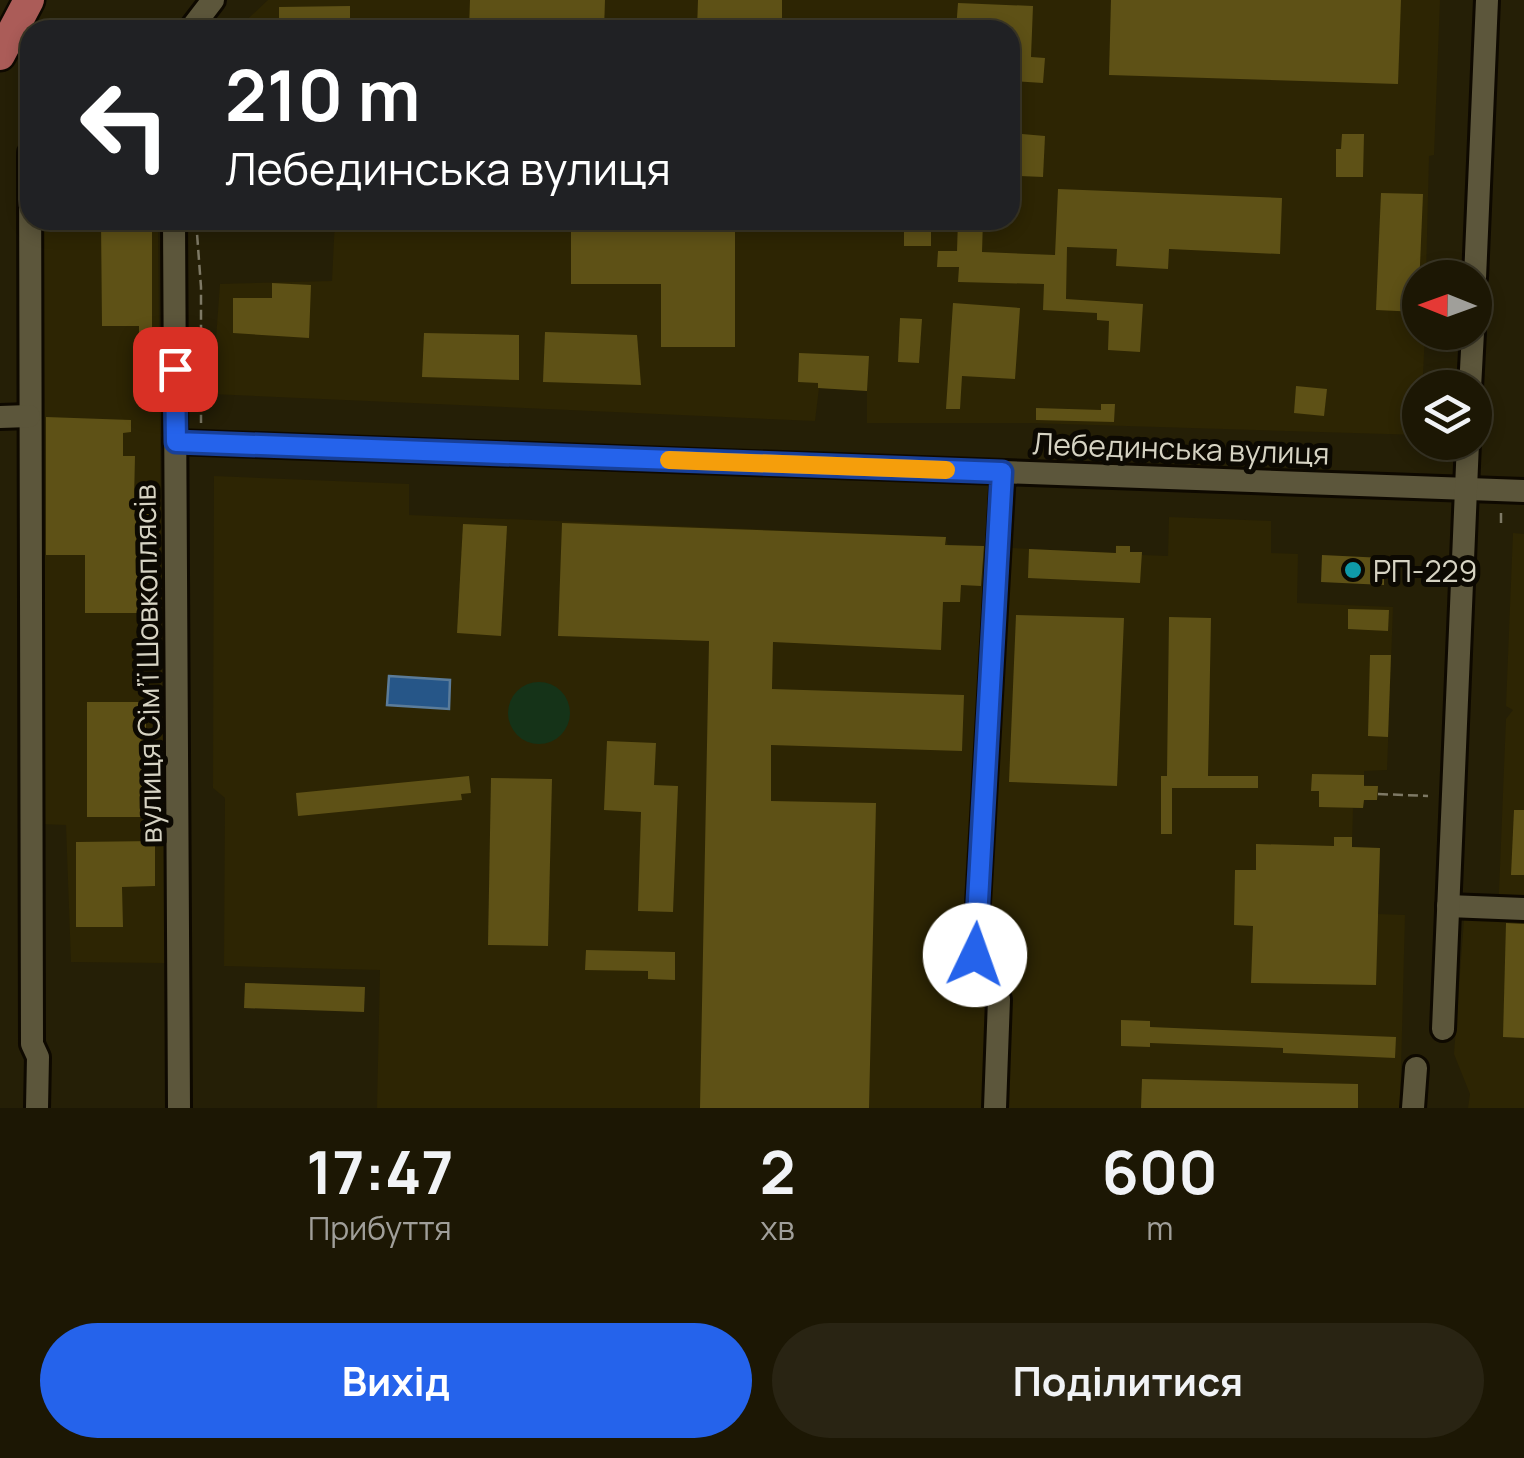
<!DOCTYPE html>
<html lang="uk">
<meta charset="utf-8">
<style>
body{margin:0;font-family:Manrope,sans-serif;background:#292413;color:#f1f3f6;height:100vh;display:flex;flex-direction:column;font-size:38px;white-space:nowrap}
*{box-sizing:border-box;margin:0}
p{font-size:32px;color:#a09f9a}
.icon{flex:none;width:55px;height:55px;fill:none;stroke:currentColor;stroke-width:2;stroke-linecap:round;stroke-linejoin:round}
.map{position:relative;height:1108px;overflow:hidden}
.panel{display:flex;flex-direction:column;background:#1c1704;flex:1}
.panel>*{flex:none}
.guide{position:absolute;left:20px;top:20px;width:1000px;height:210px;border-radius:30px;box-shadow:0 5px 15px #0003,0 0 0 2px #3a3626;background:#202124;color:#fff;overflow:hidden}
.needle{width:65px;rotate:271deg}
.buttons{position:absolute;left:1402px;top:260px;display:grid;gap:20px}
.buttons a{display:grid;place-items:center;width:90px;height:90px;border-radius:50%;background:#1c1704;box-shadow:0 5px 15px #0003,0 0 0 2px #3a3626;font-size:50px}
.pin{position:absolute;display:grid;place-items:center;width:85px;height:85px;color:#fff;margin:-42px;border-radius:20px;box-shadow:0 5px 15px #0006}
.me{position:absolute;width:110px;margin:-55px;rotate:3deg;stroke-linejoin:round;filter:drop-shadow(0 0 8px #0008)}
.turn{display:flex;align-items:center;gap:35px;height:210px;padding:0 40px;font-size:45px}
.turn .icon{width:130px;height:130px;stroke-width:2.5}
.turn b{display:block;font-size:70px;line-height:85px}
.eta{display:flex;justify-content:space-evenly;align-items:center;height:170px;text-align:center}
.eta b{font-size:60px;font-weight:700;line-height:70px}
.primary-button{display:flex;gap:20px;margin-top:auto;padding:20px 40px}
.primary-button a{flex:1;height:115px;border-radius:60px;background:#2563eb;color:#fff;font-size:40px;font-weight:700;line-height:115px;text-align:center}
.primary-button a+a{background:#292413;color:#f1f3f6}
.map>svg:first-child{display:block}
.built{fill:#2d2503}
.green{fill:#153318}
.water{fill:#265688;stroke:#5b7c9a;stroke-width:2.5}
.building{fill:#5e5116}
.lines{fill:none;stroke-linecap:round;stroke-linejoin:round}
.minor-casing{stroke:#0e0900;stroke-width:28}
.major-casing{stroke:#0e0900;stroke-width:35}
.path{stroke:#7e7965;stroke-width:2.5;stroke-dasharray:10 5;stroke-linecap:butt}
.minor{stroke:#5c563b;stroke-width:22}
.major{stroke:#ab5c58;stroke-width:30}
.route-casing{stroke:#184099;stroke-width:25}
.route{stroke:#2563eb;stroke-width:18}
.slow{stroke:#f59e0b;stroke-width:18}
.culture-dot{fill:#0f9aa8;stroke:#0c0902;stroke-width:4}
.labels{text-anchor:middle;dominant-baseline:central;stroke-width:10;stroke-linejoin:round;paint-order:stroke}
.street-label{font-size:30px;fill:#d6d3c3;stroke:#0c0902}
.poi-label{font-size:30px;fill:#d6d3c3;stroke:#0c0902;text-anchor:start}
</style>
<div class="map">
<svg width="1524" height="1108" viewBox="0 0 1524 1108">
<rect width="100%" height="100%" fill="#251f06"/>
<!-- built -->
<g class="built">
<path d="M268 0H1440L1434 155 1429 156 1426 277 1420 278V332L1425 333 1420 435 1029 423H867V391L819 388 815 421 212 394 220 284 332 281 335 220H1010V30H236Z"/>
<path d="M38 220H158L165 963 71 962 66 825 39 824Z"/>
<path d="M214 476 409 484V515L945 537 948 545 1115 553 1116 545 1130 546V552H1142V555L1168 556 1169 517 1271 521V553L1298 554 1297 603 1393 607 1387 770 1364 771V785L1378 786 1377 800H1364L1363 808H1353L1352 847 1380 848 1378 914 1405 915 1400 1108H377L380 970 224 966 225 798 213 788Z"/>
<path d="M1513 533 1524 534V1108H1468L1470 1094 1454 1054 1464 920 1498 917 1506 719 1513 710 1506 706Z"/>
</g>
<!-- green -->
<circle class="green" cx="539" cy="713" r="31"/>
<!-- water -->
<path class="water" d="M389 676 450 680 449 709 387 705Z"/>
<!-- building -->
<g class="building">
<path d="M470 0H605L604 30H469Z"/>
<path d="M698 0H782V30H697Z"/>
<path d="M1111 0H1401L1398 84 1109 75Z"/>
<path d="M958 3 1033 6 1031 57 1045 58 1043 83 1010 81V30H956Z"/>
<path d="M350 6V26L279 27V7Z"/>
<path d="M1022 134 1045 136 1043 177 1020 176Z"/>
<path d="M1342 134H1364L1363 177H1336V149H1341Z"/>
<path d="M1058 189 1282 198 1280 254 1169 249 1168 269 1116 266 1117 249 1067 247 1066 299 1143 304 1140 352 1108 350 1109 321 1097 320V313L1043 310 1044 284 958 282 959 267H937L938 251H957L958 220H983L982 252 1055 255Z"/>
<path d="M1381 193 1423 194 1418 312 1376 310Z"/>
<path d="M101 220H152V337H156V392H139V326H102Z"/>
<path d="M571 220H656V228H735V347H661V284H571Z"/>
<rect x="904" y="220" width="27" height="26"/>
<path d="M272 283 311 285 309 338 233 333V298H272Z"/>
<path d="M953 303 1020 308 1015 379 962 376 960 409H946Z"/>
<path d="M900 318 922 319 919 363 898 362Z"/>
<path d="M545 332 637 335 641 385 543 382Z"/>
<path d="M424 333 519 335V380L422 377Z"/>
<path d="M799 353 869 356 867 391 818 388V383L798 382Z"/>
<path d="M1296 386 1327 389 1324 416 1294 413Z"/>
<path d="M1101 404H1115L1114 422 1036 420V408L1101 410Z"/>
<path d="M46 417 131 420V432L123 433V456H135L134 500H149V613H85V555H46Z"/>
<path d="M562 523 946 537 945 545 984 546 981 586 961 585 960 602H943L941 650 773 642 772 689 964 695 962 751 771 745V801L876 803 869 1108H700L709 641 558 636Z"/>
<path d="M463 524 507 526 501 636 457 633Z"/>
<path d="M1116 546H1130V552H1142L1140 583 1028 578 1029 549 1116 553Z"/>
<path d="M1322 555 1384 558V585L1321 582Z"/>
<path d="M1348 609 1389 610 1388 631 1348 629Z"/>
<path d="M1016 615 1124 618 1117 786 1009 782Z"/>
<path d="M1169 617 1211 618 1208 776H1258V788H1172V834H1161V776H1167Z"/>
<path d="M1370 655H1391L1388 737 1368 736Z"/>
<rect x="87" y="702" width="59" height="115"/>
<path d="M607 741 656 743 654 785 678 786 673 912 638 911 641 812 604 810Z"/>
<path d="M1312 774 1364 775V786H1378L1377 800H1364L1363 808 1319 807V791H1311Z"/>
<path d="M469 776 471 793 461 794 462 800 298 816 296 793Z"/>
<path d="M491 778 552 779 548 946 488 945Z"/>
<path d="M1514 810H1524V875H1511Z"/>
<path d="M1334 837H1352V847L1380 848 1376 985 1251 983 1253 926 1234 925 1235 870H1256V844L1334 846Z"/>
<path d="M155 841V886L122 887 123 927H76V842Z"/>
<path d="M1506 923 1524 924V1038L1503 1037Z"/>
<path d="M586 950 675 952V980L648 979V971L585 970Z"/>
<path d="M245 983 365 987 364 1012 244 1008Z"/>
<path d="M1121 1020 1150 1021V1027L1396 1037 1395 1058 1283 1053V1048L1150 1043V1047L1121 1046Z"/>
<path d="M1142 1079 1358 1084V1108H1141Z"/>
</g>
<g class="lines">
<!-- minor casing -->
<g class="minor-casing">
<g id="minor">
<path d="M190 30 213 0"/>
<path d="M30 153 32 1044 38 1057 37 1108"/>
<path d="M174 220 179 1108"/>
<path d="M1475 278 1487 0"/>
<path d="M1470 388 1473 332"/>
<path d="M0 417 29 416"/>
<path d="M175 442 1524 491"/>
<path d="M1448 906 1524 909"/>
<path d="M1443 1029 1468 442"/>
<path d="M995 1108 999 999 975 955 1003 472"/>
<path d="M1413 1108 1416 1068"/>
</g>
</g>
<!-- major casing -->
<g class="major-casing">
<path id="major" d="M0 55 29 0"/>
</g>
<!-- path -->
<g class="path">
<path d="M196 220 201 287V423"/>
<path d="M1501 523V512"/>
<path d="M1378 794 1428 796"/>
</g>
<!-- minor -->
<use href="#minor" class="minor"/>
<!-- major -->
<use href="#major" class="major"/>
</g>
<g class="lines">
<!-- route casing -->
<g class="route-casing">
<path id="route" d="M175 369 176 442 1002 472 975 955"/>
</g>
<!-- route -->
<use href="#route" class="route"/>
<!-- slow -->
<path class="slow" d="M669 460 946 470"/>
</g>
<!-- markers -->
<circle class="culture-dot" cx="1353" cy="570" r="10"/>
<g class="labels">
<!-- street labels -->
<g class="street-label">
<text transform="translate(1181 448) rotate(2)">Лебединська вулиця</text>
<text transform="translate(147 664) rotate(-91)">вулиця Сімʼї Шовкоплясів</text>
</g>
<!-- poi labels -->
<g class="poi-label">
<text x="1373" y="570">РП-229</text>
</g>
</g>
</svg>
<div class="buttons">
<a><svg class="needle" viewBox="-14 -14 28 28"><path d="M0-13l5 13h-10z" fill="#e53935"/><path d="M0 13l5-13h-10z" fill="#a09f9a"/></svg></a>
<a><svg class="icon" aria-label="layers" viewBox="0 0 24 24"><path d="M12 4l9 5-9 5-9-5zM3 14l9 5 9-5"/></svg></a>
</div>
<div class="pin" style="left:175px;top:369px;background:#d93025"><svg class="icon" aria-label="arrive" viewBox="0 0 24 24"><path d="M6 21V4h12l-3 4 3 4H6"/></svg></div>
<svg class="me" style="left:975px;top:955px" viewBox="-20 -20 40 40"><circle r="19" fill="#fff"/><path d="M0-13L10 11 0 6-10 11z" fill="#2563eb"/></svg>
<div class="guide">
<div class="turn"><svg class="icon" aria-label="left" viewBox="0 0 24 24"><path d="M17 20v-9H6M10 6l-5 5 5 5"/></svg><div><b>210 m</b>Лебединська вулиця</div></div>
</div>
</div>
<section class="panel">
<div class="eta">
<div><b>17:47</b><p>Прибуття</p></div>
<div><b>2</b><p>хв</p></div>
<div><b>600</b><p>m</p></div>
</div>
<div class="primary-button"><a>Вихід</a><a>Поділитися</a></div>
</section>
